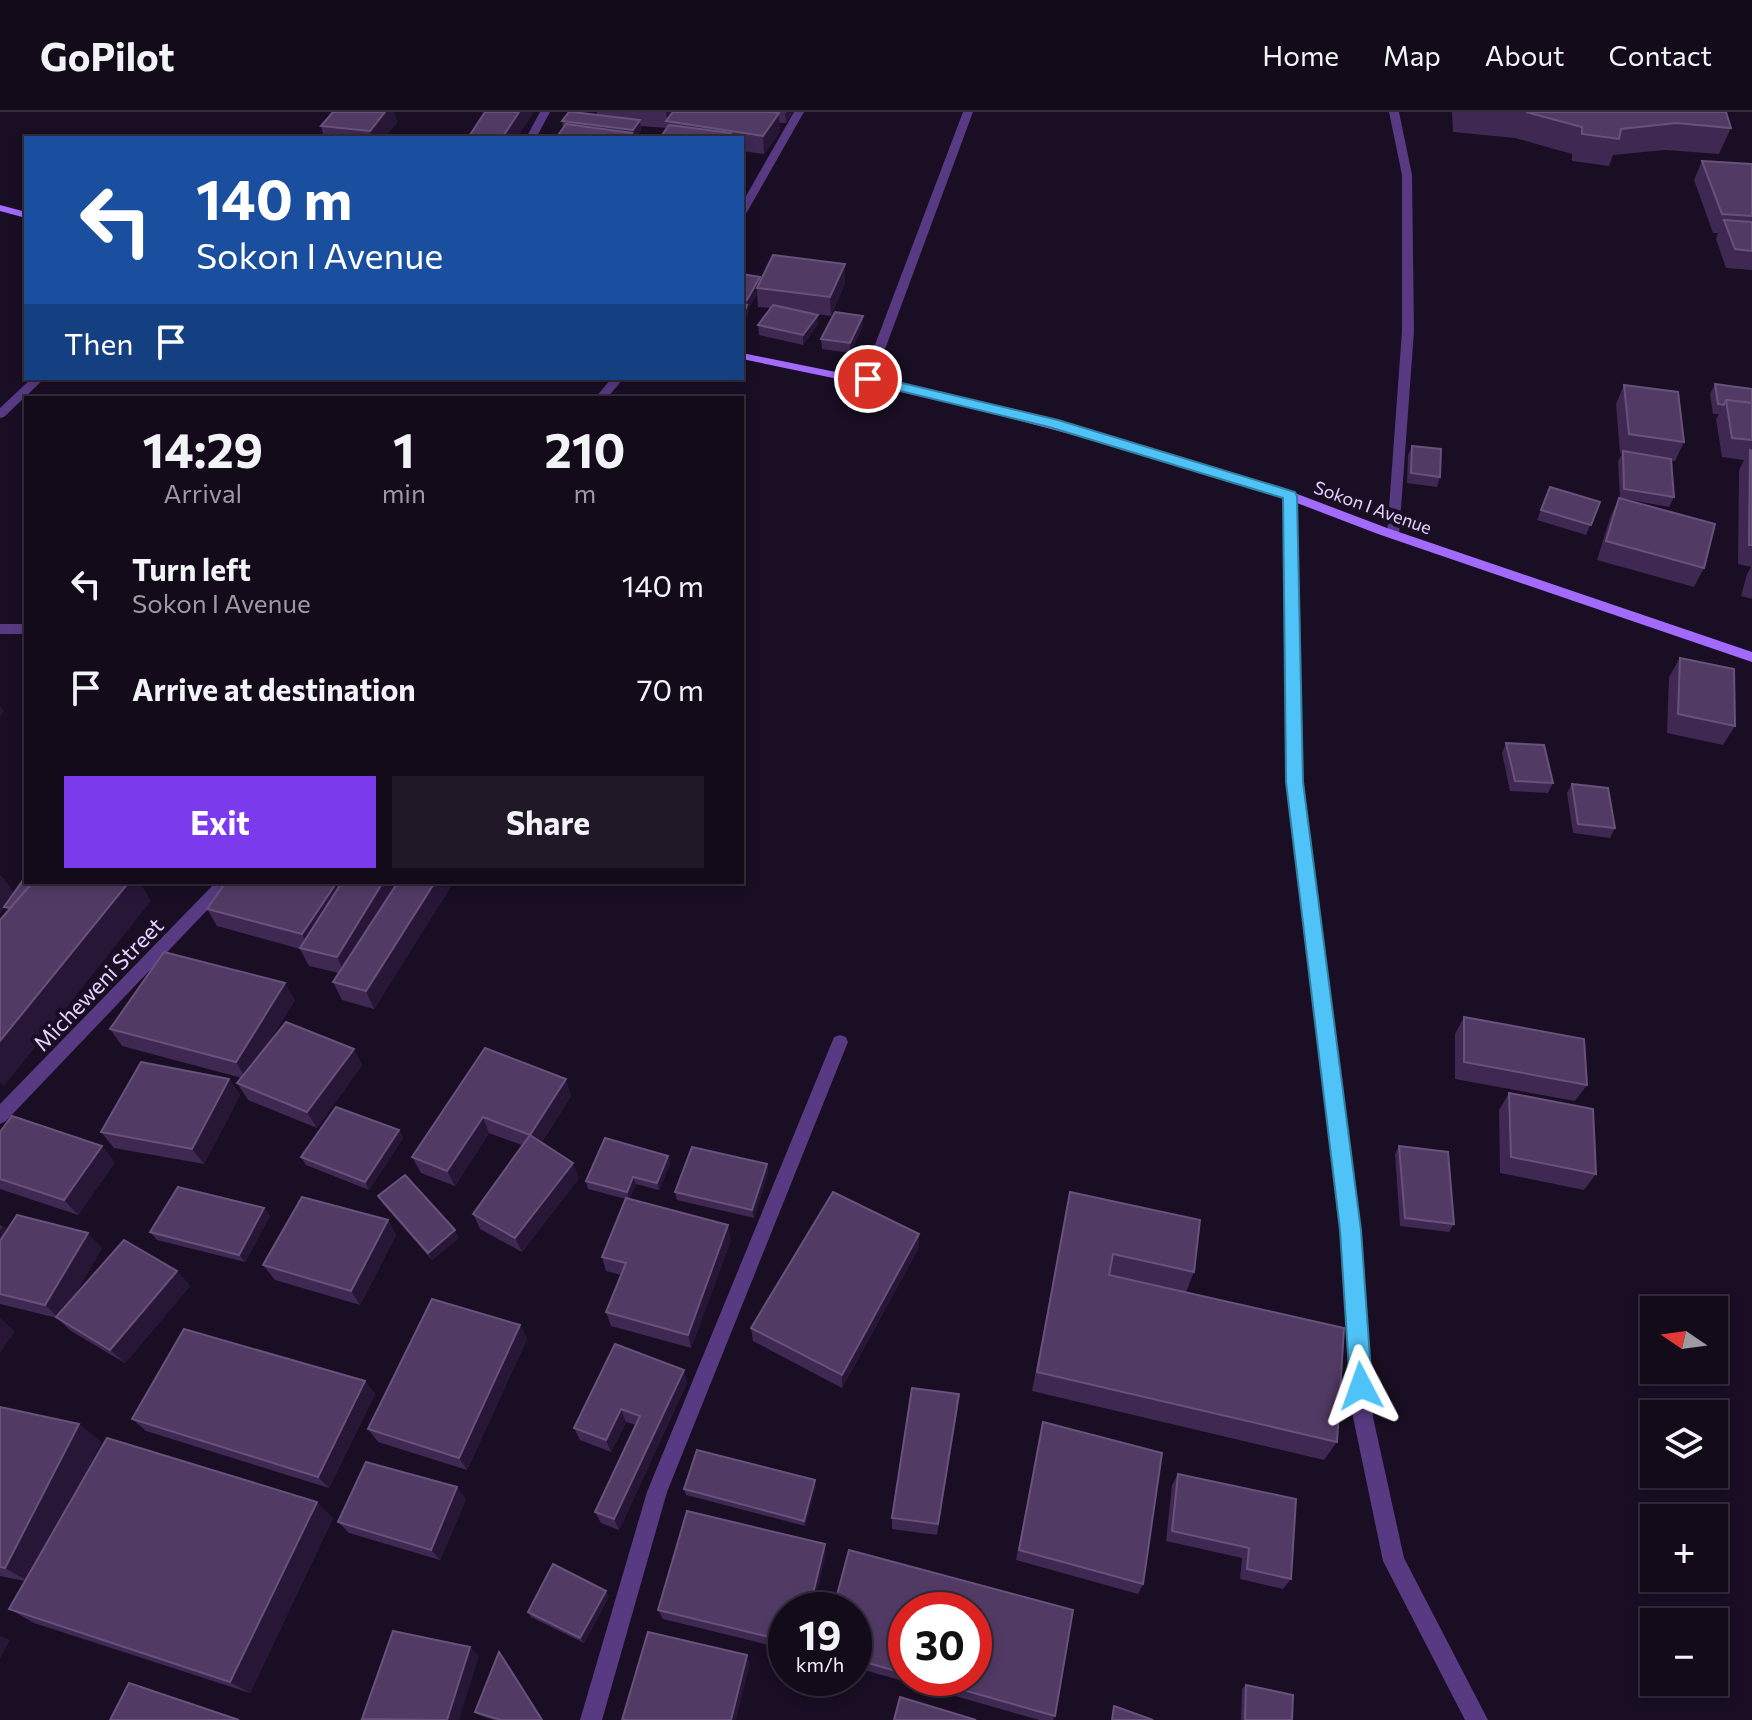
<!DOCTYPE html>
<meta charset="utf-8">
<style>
body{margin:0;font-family:Commissioner,sans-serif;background:#201827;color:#f1f3f6;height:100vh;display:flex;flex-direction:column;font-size:30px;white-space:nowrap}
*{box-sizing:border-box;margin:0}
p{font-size:26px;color:#9d9aa2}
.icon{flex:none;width:44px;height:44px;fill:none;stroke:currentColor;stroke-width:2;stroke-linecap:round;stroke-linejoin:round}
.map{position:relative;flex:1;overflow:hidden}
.panel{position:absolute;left:24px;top:284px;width:720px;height:488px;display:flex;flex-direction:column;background:#130a1a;border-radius:0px;box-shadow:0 4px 12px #0003,0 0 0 2px #322b39}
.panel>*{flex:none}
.guide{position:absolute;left:24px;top:24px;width:720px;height:244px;border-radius:0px;box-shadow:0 4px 12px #0003,0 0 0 2px #322b39;background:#1a4fa0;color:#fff;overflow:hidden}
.needle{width:52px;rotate:283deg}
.controls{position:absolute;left:1640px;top:1184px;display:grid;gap:16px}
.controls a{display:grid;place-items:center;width:88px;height:88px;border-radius:0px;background:#130a1a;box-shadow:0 4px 12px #0003,0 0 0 2px #322b39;font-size:40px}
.speed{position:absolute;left:768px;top:1480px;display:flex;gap:16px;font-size:40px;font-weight:700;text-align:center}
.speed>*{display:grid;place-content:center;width:104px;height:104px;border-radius:50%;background:#130a1a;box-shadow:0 4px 12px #0003,0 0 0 2px #322b39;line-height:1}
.speed small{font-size:20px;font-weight:400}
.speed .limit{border:12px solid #d22;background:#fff;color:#111}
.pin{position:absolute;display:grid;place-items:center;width:68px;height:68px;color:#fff;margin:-34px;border:4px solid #fff;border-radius:50%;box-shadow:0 2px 8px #0007}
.me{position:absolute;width:88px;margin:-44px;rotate:356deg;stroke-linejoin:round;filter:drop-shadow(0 0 6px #0008)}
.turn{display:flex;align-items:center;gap:28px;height:168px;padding:0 40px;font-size:36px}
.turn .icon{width:104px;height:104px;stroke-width:2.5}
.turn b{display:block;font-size:56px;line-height:68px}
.then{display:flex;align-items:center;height:76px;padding:0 40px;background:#0003;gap:16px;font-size:30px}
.eta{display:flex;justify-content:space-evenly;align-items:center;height:136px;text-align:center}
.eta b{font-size:48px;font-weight:700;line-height:56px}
.button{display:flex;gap:16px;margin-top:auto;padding:16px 40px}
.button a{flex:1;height:92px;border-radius:0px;background:#7c3aed;color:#fff;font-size:32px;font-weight:700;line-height:92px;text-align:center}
.button a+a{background:#201827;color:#f1f3f6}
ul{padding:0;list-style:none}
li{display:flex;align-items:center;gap:24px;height:104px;padding:0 40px}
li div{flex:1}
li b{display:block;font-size:30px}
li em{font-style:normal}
header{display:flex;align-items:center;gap:48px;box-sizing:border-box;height:112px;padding:0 40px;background:#130a1a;border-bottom:2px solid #322b39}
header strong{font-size:38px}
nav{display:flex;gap:44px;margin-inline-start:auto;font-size:28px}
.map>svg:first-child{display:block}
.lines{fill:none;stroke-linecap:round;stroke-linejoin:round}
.street{fill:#573a82;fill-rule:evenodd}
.secondary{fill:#a26afd;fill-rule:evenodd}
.wall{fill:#3f2851;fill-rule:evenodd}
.shaded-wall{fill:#281637}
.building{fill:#513a64;stroke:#68527c;stroke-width:2}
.route{fill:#4fc3f7;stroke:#337fa1;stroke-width:2}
.labels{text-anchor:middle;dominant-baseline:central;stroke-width:8;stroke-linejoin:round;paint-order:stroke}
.far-street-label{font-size:18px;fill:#e7d1fe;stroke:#190e23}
.street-label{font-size:22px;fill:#e7d1fe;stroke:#190e23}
</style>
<header>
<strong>GoPilot</strong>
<nav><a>Home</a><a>Map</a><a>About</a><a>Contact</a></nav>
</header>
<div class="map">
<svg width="1752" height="1608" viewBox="0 0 1752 1608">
<rect width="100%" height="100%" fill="#190e23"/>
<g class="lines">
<!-- street -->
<g class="street">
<path d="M540 0H550L536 26H526Z"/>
<path d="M794 0H804L747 100 742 103V91Z"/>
<path d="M963 0H973L874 267 868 271 864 269 862 267Z"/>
<path d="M1389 0H1399L1412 63 1414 219 1399 423 1393 427 1387 423 1402 219V63Z"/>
<path d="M32 266H45L4 305 0 306V296Z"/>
<path d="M612 266H624L607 286H595Z"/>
<path d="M1290 380 1296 384 1302 670 1360 1118 1373 1305 1404 1446 1488 1608H1465L1383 1449 1353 1305 1342 1118 1288 670 1284 384Z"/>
<rect x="0" y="512" width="26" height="10"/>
<path d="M216 770H234L6 1009 0 1012V992Z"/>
<path d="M840 923 846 925 848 930 667 1380 602 1608H580L647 1380 832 930 834 925Z"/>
</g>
<!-- secondary -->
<g class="secondary">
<path d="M0 93 26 100V106L0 99Z"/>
<path d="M742 241 949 283 1158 338 1292 380 1387 416 1752 540V550L1378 422 1284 386 1149 343 949 290 742 247Z"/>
</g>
</g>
<!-- wall -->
<g class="wall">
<path d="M333 0H394L397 10 384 26H324L321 14Z"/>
<path d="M597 0H793L786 11H779L780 20 764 42 742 39V26H660L667 16 640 14 641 18 635 26H556L563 16 562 9 597 3Z"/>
<path d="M1452 0H1726L1731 16 1719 42 1665 38 1613 43 1609 54 1572 49V42L1515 26 1453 20Z"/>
<path d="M1702 49 1752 52V158L1726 156 1716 127 1718 121H1713L1694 68Z"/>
<path d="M742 162 760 168 845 171 831 204 811 201 818 212 803 233 759 223 758 213 770 196 758 195 757 182 748 197V203L742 216Z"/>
<path d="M863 214 850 241 822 237 821 227Z"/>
<path d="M1715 272 1752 277V487L1741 484 1747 462 1751 455 1738 452 1739 358 1744 348 1722 345 1716 307 1719 302H1713L1710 282Z"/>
<path d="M1624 273 1684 330 1675 349H1671L1674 385 1669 395 1620 386 1618 349 1622 342 1620 341 1616 292Z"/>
<path d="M1412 334 1440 365 1437 375 1407 371 1408 343Z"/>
<path d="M1550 375 1600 390 1586 423 1537 408Z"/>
<path d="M1619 386 1704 456 1694 475 1597 448 1610 406Z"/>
<path d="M1680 546 1735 614 1723 633 1667 621 1669 565Z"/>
<path d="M1506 631 1553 671 1548 681 1510 679 1502 641Z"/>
<path d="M1572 672 1615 716 1610 726 1573 721 1567 681Z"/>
<path d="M453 771 374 897 342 888 333 870 339 861 309 854 300 837 217 814 207 797Z"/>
<path d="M295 888 266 934 362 953 317 1016 248 988 237 971 242 966 122 934 110 917Z"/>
<path d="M1464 905 1587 973 1575 989 1455 967V922Z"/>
<path d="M485 936 571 984 542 1030 579 1066 522 1140 480 1117 473 1102 522 1033 489 1021 455 1074 421 1061 412 1045Z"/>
<path d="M229 967 240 983 204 1052 114 1036 101 1020Z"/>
<path d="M1509 981 1596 1062 1584 1078 1500 1061 1499 998Z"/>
<path d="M399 1018 403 1026 369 1078 306 1053 301 1045Z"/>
<path d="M0 1020 115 1050 78 1103 0 1077Z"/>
<path d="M1399 1034 1454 1112 1449 1120 1400 1114 1395 1042Z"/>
<path d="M668 1044 670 1052 659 1078 636 1072 629 1087 731 1128 691 1236 611 1214 606 1200 621 1163 606 1159 602 1145 626 1087 588 1077 586 1069Z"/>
<path d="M767 1052 768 1060 754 1106 677 1088 675 1080Z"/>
<path d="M1070 1080 1194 1160 1186 1180 1337 1330 1324 1348 1032 1279Z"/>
<path d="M378 1084 459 1126 432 1148 383 1092Z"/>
<path d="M264 1096 270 1104 245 1150 157 1128 150 1120Z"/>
<path d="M388 1108 396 1123 360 1193 275 1168 263 1153Z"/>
<path d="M0 1113 7 1119 102 1136 72 1187 177 1159 190 1174 125 1251 71 1219 57 1206 0 1192Z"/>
<path d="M919 1122 918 1137 842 1276 753 1229 751 1216Z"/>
<path d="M520 1213 527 1227 467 1358 378 1330 368 1317Z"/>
<path d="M365 1269 375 1282 329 1376 146 1319 132 1307Z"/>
<path d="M687 1271 619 1418 601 1411 595 1400 636 1313 626 1310 611 1340 580 1328 574 1316Z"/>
<path d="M0 1295 79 1312 101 1330 78 1376 333 1406 250 1581 34 1511 9 1497 25 1469 0 1464Z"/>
<path d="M958 1295 937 1423 892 1417V1406Z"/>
<path d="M1043 1310 1143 1472 1138 1482 1016 1448Z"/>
<path d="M1178 1362 1291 1467 1283 1477 1240 1467 1242 1446 1166 1429 1172 1373Z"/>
<path d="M816 1374 805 1414 686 1383 684 1377Z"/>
<path d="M466 1387 440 1448 349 1421 338 1410Z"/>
<path d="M849 1438 1073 1498 1055 1604 1053 1608H1039L854 1555V1498H833ZM906 1498H974V1566H906Z"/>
<path d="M826 1443 786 1498V1537L663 1507 658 1498Z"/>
<path d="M609 1484 584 1531 531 1505 528 1500Z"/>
<path d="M503 1544 543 1608H493L479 1603 475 1600Z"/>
<path d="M1246 1573 1292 1608H1241L1242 1577Z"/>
</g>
<!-- shaded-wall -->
<g class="shaded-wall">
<path d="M385 0H394L397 10 384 26H372L370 19Z"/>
<path d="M519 0H534L517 26H502Z"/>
<path d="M666 0H678L667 9Z"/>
<path d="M787 0H793L786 11 785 2Z"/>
<path d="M779 1 780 20 764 42 763 24Z"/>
<path d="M640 8 641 18 634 26 633 18Z"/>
<path d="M845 152V171L831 204 830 185Z"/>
<path d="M760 165 761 175 757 176V182L748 197 747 188Z"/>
<path d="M747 193 748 203 742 216V205Z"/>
<path d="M818 203V212L803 233V223Z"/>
<path d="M863 204V214L850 241V231Z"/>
<path d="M0 594 4 599 0 605Z"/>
<path d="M1 763 14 781 0 802V764Z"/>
<path d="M129 770H140L151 789 4 974 0 970V929Z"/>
<path d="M337 770H352L311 840 302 822Z"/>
<path d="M383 770H401L345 863 337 845Z"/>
<path d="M435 770 453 771 374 897 366 879Z"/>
<path d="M285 871 295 888 246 967 236 950Z"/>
<path d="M354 937 362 953 317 1016 307 1000Z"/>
<path d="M229 967 240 983 204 1052 192 1037Z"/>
<path d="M566 967 571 984 536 1039 530 1023Z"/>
<path d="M483 1005 489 1021 455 1074 447 1059Z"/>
<path d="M399 1018 403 1026 369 1078 365 1070Z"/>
<path d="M102 1034 115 1050 78 1103 64 1088Z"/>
<path d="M668 1044 670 1052 659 1078 657 1071Z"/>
<path d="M573 1051 579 1066 522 1140 515 1126Z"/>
<path d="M767 1052 768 1060 754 1106 752 1098Z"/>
<path d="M633 1065 636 1072 629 1088 627 1080Z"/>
<path d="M264 1096 270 1104 245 1150 239 1143Z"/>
<path d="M388 1108 396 1123 360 1193 351 1179Z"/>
<path d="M728 1113 731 1128 691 1236 688 1223Z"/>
<path d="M3 1114 11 1122 0 1136V1118Z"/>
<path d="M455 1118 459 1126 432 1148 428 1141Z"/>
<path d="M88 1121 102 1136 60 1207 45 1193Z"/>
<path d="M919 1122 918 1137 842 1276V1263Z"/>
<path d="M177 1159 190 1174 125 1251 110 1238Z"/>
<path d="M0 1206 15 1219 0 1241Z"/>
<path d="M520 1213 527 1227 467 1358 459 1346Z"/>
<path d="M684 1258 687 1271 619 1418 614 1407Z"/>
<path d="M365 1269 375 1282 329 1376 318 1365Z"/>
<path d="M621 1297 626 1310 611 1340 606 1328Z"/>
<path d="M79 1312 101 1330 31 1471 5 1456Z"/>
<path d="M815 1368 816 1374 805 1414 804 1409Z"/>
<path d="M457 1375 466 1387 440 1448 431 1438Z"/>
<path d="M317 1390 333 1406 250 1581 230 1570Z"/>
<path d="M825 1432 826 1443 813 1498H809Z"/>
<path d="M606 1479 609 1484 584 1531 580 1526Z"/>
<path d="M1 1524 10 1528 0 1547V1525Z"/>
<path d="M470 1535 479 1544 459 1608H447Z"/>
<path d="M499 1540 503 1544 543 1608H542Z"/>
<path d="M747 1543 750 1552 736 1608H731Z"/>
</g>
<!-- building -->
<g class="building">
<path d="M333 0H385L370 19 321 14Z"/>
<path d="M485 0H519L502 26H468Z"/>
<path d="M569 0H573L640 8 633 18 562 9Z"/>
<path d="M673 0H770L779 1 763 24 666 9Z"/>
<path d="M1526 0H1726L1731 16 1676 11 1621 17 1619 27 1582 22V15Z"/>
<path d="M566 12 632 21 628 26H556Z"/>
<path d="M669 13 731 21 728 26H660Z"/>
<path d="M1702 49 1752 52V104L1722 102Z"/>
<path d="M1724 108 1752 110V139L1735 137Z"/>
<path d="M773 143 845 152 830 185 757 176Z"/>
<path d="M742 162 760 165 747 188 742 187Z"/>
<path d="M742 192 747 193 742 205Z"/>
<path d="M773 193 818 203 803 223 758 213Z"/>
<path d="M835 200 863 204 850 231 821 227Z"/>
<path d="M1715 272 1752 277V291L1726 288 1724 293 1718 292Z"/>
<path d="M1624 273 1678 280 1684 330 1629 322Z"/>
<path d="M1726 288 1752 291V328L1732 326Z"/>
<path d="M1412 334 1441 337 1440 365 1411 361Z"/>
<path d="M1750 338 1752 339V433H1749Z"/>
<path d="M1623 339 1671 347 1674 385 1624 377Z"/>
<path d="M1550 375 1600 390 1591 413 1541 398Z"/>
<path d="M1619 386 1715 412 1704 456 1606 429Z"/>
<path d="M1680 546 1734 557 1735 614 1678 602Z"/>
<path d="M1506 631 1544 633 1553 671 1515 669Z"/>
<path d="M1572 672 1608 676 1615 716 1578 712Z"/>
<path d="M26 764V770H33L10 796 4 795Z"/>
<path d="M33 770H129L0 929V808Z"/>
<path d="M226 770H337L302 822 207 797Z"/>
<path d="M342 770H383L337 845 300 836Z"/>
<path d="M398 770H435L366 879 333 870Z"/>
<path d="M164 840 285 871 236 950 110 917Z"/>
<path d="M1464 905 1584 927 1587 973 1464 950Z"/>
<path d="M286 910 354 937 307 1000 237 971Z"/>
<path d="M485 936 566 967 530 1023 483 1005 447 1059 412 1045Z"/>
<path d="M141 950 229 967 192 1037 101 1020Z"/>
<path d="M1509 981 1593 997 1596 1062 1511 1045Z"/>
<path d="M336 995 399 1018 365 1070 301 1045Z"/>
<path d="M12 1004 102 1034 64 1088 0 1067V1020Z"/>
<path d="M530 1023 573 1051 515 1126 473 1102Z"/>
<path d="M605 1026 668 1044 657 1071 633 1065 627 1080 586 1069Z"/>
<path d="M1399 1034 1448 1040 1454 1112 1405 1106Z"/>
<path d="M692 1035 767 1052 752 1098 675 1080Z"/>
<path d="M405 1063 455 1118 428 1141 378 1084Z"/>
<path d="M178 1075 264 1096 239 1143 150 1120Z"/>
<path d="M833 1080 919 1122 842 1263 751 1216Z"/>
<path d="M1070 1080 1200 1108 1194 1160 1113 1142 1109 1163 1344 1216 1337 1330 1037 1260Z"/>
<path d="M302 1085 388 1108 351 1179 263 1153Z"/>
<path d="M626 1086 728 1113 688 1223 606 1200 626 1151 602 1145Z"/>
<path d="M17 1103 88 1121 45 1193 0 1182V1129Z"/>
<path d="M124 1128 177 1159 110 1238 56 1205Z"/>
<path d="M432 1187 520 1213 459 1346 368 1317Z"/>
<path d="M184 1217 365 1269 318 1365 132 1307Z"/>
<path d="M615 1232 684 1258 614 1407 595 1400 640 1304 621 1297 606 1328 574 1316Z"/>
<path d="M912 1276 959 1282 938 1412 892 1406Z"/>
<path d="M0 1295 79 1312 5 1456 0 1455Z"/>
<path d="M1043 1310 1162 1341 1143 1472 1019 1438Z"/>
<path d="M107 1326 317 1390 230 1570 9 1497Z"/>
<path d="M697 1338 815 1368 804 1409 684 1377Z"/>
<path d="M366 1350 457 1375 431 1438 338 1410Z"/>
<path d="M1178 1362 1296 1387 1291 1467 1247 1457 1249 1436 1172 1419Z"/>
<path d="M687 1399 825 1432 809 1498H786V1529L658 1498Z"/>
<path d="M849 1438 1073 1498 1055 1604 921 1566H974V1498H906V1562L854 1547V1498H833Z"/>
<path d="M553 1452 606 1479 580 1526 528 1500Z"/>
<path d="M393 1519 470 1535 447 1608 362 1607Z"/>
<path d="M648 1520 747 1543 731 1608H622Z"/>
<path d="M499 1540 542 1608H501L475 1600Z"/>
<path d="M129 1571 239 1608H110Z"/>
<path d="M1246 1573 1293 1583 1292 1608H1245Z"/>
<path d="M900 1585 976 1608H894Z"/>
<path d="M1114 1594 1153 1608H1112Z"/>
</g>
<!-- route -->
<path class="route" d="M868 263 1058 308 1295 380 1297 384 1303 670 1361 1118 1372 1274 1369 1281 1361 1285 1353 1281 1350 1274 1340 1118 1286 670 1283 386 1049 315 863 270V264Z"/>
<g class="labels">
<!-- far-street labels -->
<g class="far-street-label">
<text transform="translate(1373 395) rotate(20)">Sokon I Avenue</text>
</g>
<!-- street labels -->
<g class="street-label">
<text transform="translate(98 872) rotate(-46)">Micheweni Street</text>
</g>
</g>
</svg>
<div class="controls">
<a><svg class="needle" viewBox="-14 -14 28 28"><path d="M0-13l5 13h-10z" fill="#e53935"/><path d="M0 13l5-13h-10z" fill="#9d9aa2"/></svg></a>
<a><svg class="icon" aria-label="layers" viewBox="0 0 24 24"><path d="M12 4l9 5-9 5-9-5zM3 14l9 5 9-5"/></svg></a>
<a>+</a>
<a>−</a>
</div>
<div class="speed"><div>19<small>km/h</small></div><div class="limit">30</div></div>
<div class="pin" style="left:868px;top:267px;background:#d93025"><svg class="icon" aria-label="arrive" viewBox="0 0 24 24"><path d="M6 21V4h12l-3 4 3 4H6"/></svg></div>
<svg class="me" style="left:1361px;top:1274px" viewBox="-20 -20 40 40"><path d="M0-17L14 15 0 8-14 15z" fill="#4fc3f7" stroke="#fff" stroke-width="4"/></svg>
<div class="guide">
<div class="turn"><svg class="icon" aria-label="left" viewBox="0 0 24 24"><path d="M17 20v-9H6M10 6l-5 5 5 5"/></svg><div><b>140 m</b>Sokon I Avenue</div></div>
<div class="then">Then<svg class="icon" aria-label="arrive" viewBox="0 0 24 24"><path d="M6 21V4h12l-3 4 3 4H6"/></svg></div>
</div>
<section class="panel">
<div class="eta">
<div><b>14:29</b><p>Arrival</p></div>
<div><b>1</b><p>min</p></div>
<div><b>210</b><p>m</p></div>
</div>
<ul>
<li><svg class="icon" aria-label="left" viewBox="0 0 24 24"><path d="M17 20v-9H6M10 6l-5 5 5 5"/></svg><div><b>Turn left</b><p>Sokon I Avenue</p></div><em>140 m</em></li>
<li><svg class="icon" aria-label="arrive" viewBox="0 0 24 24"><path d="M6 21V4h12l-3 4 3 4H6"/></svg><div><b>Arrive at destination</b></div><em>70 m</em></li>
</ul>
<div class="button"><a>Exit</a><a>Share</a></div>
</section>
</div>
